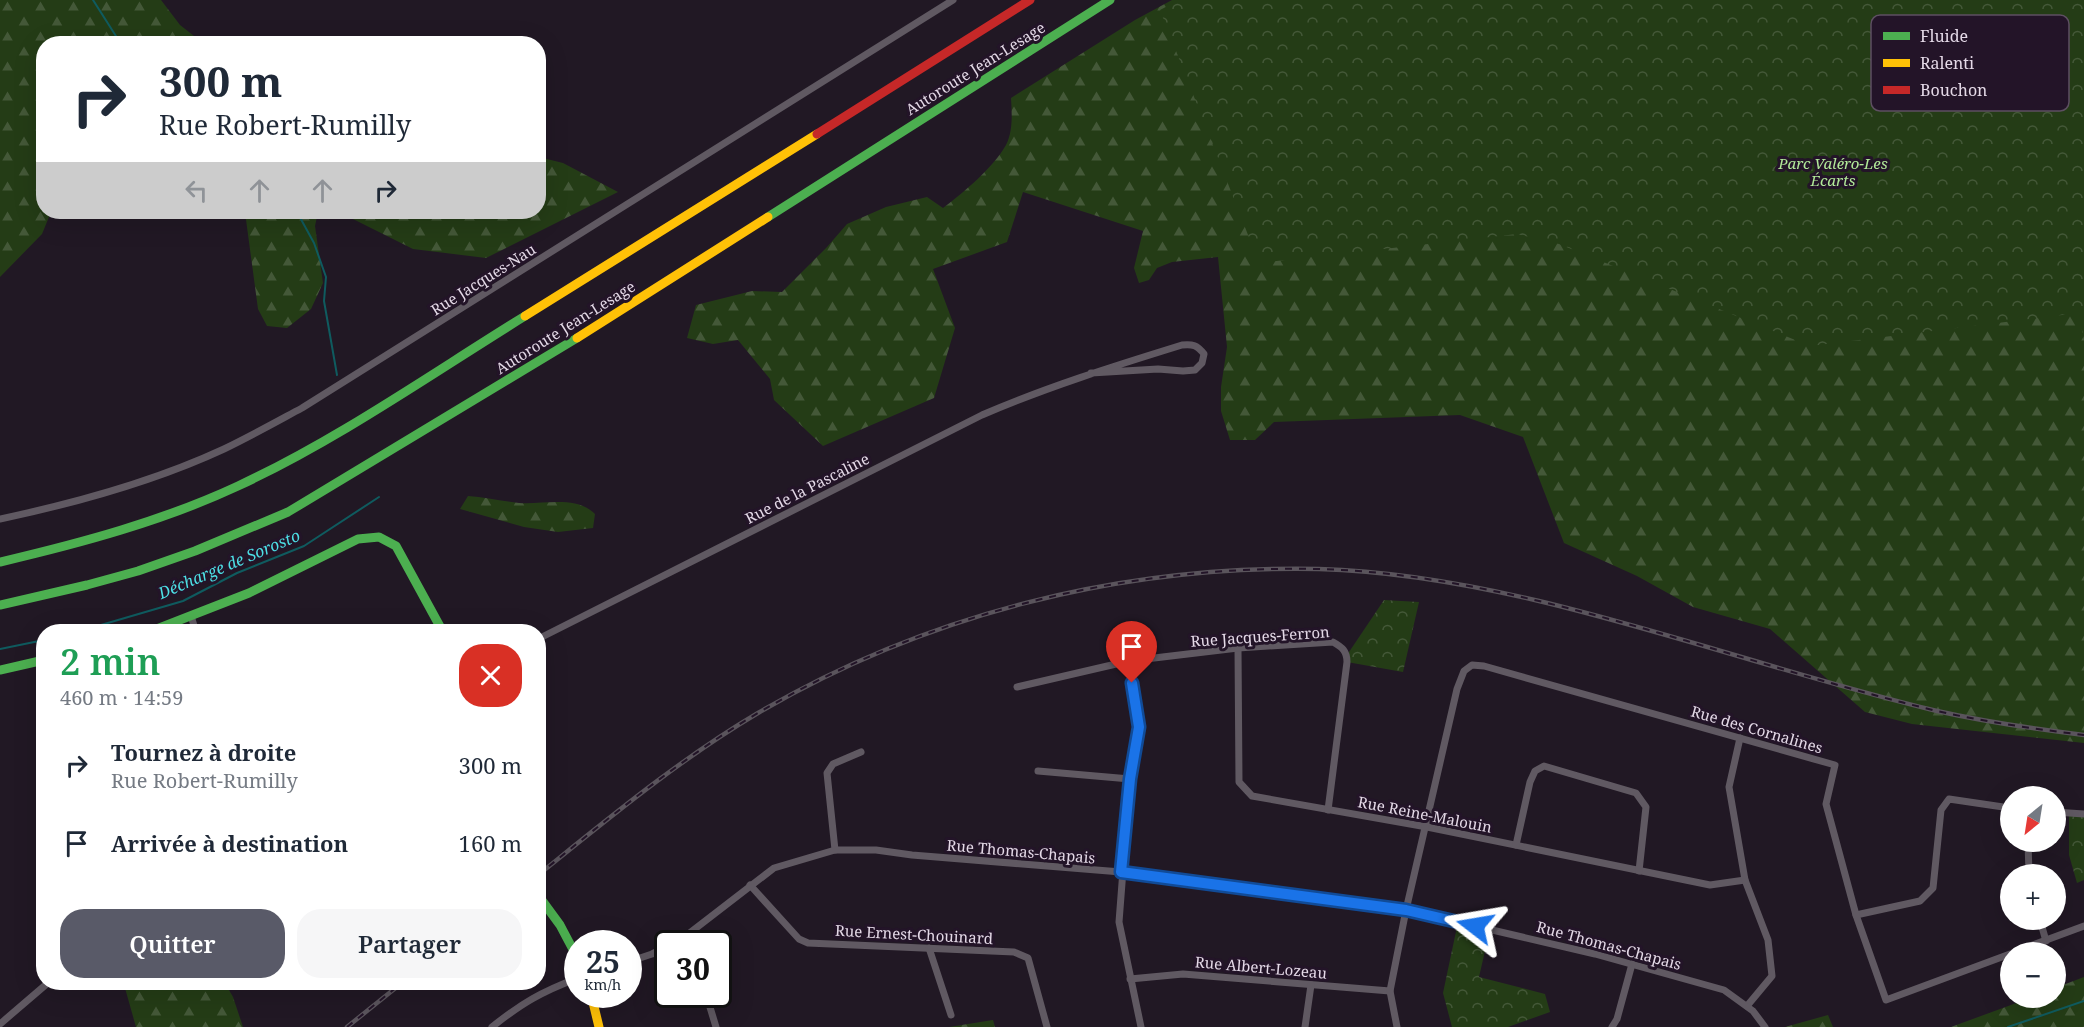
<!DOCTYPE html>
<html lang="fr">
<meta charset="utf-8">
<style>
body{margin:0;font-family:"Noto Serif",serif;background:#f6f6f7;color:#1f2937;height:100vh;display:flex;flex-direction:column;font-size:22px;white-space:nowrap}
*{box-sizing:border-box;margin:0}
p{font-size:20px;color:#747a83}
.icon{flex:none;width:33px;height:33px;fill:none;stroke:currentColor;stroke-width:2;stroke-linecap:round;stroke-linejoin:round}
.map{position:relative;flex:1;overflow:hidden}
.panel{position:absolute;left:36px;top:624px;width:510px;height:366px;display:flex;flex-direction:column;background:#fff;border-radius:24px;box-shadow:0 6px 24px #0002}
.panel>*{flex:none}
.hud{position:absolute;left:36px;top:36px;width:510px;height:183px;border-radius:24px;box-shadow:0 6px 24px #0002;background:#fff;color:#1f2937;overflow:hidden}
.needle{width:39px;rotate:210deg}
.controls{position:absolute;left:2000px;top:786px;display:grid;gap:12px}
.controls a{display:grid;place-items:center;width:66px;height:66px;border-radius:50%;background:#fff;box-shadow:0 6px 24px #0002;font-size:30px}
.speed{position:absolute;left:564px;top:930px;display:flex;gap:12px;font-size:30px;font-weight:700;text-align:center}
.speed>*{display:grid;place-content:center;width:78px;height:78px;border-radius:50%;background:#fff;box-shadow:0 6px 24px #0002;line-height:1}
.speed small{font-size:15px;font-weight:400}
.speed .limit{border:3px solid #111;border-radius:9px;background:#fff;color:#111}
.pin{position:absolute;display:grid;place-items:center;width:51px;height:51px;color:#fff;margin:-62px -26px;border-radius:50% 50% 50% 0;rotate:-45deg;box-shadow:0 0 6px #0007}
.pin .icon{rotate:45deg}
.me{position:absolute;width:66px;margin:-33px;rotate:284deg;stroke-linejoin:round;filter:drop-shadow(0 0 4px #0008)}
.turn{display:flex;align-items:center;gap:21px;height:126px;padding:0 24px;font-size:27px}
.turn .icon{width:78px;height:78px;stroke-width:2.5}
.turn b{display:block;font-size:42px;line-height:51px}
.lanes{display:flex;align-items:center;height:57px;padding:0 24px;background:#0003;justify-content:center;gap:30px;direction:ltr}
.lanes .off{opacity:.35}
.round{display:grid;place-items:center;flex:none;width:63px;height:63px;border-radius:24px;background:#f6f6f7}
.head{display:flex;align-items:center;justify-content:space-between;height:102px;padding:0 24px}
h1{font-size:36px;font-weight:600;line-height:45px;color:#1e9e55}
.action{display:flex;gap:12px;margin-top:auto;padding:12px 24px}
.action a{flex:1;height:69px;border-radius:24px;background:#595a68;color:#fff;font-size:24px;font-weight:600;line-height:69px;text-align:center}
.action a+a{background:#f6f6f7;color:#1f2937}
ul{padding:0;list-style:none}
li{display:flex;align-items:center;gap:18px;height:78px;padding:0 24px}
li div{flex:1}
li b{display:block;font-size:22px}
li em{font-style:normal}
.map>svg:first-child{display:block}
.forest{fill:url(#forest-firs)}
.park{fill:url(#park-crowns)}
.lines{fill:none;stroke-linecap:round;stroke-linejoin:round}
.stream{stroke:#0f5b5f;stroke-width:2}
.street{stroke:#605962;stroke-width:7}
.fast{stroke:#4caf50;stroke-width:9}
.slow{stroke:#ffc107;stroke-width:9}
.jam{stroke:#c62828;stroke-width:9}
.rail-casing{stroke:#5a545c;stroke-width:4.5}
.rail{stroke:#231428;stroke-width:2;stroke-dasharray:7;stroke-linecap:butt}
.route-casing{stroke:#114b97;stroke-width:15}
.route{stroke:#1a73e8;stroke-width:10}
.labels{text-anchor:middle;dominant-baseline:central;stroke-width:6;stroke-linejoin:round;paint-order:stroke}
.street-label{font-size:15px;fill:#e4d9e7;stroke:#231428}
.park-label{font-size:15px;font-style:italic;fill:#b2ea99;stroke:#231428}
.water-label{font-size:16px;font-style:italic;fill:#4ddfe5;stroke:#231428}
.key{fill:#231428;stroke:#5d4f61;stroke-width:1.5}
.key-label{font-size:16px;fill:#e4d9e7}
</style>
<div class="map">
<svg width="2084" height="1027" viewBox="0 0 2084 1027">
<defs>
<pattern id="forest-firs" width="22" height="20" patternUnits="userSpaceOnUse" patternTransform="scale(1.5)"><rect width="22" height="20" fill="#243c16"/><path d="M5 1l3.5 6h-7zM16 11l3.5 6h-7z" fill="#445838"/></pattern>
<pattern id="park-crowns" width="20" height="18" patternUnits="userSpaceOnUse" patternTransform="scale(1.5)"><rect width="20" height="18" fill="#243c16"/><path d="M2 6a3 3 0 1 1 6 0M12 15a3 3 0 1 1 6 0" fill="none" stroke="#445838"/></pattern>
</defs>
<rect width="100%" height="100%" fill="#211824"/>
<!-- forest -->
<g class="forest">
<path d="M0 0H161L180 25 203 43 44 44V212H51L42 234 0 277Z"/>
<path d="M1172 0H2084V743L1912 724 1865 712 1770 629 1693 607 1637 576 1564 543 1523 437 1460 415 1274 422 1255 440H1230L1221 411V387L1227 347 1218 257 1172 262 1157 268 1149 280 1139 283 1134 268 1143 231 1023 192 1007 242 933 269 955 328 934 398 823 446 774 400 770 379 738 340 713 344 687 338 696 305 752 291 782 292 827 247 847 224 886 207 927 197 943 208C964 192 993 168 1006 145 1013 131 1012 114 1011 98L1135 20Z"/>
<path d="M539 157 563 163 618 192 486 258 413 249 351 218 343 212H538Z"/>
<path d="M245 212H318L315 226 323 283 311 309 287 328 267 326 258 309Z"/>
<path d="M468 496C485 497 501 501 519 503 543 505 576 495 595 514L593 528 558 532 524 527 460 509Z"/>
<path d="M2084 977V1027H1951L2030 998H2055V988Z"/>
<path d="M147 982 225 983 233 997 243 1027H136L125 988Z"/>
<path d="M1828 1015 1833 1027H1785Z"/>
<path d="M993 1020 995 1027H949Z"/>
</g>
<!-- park -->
<g class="park">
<path d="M1179 0H2084V339L2078 313 1810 346 1559 244 1517 234 1259 263 1160 10Z"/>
<path d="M1384 600 1419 602 1403 672 1347 662V655Z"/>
<path d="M2069 815 2084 816V880L2077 883 2069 855Z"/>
<path d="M1458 922 1490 929 1479 977 1545 994 1550 1012 1508 1027H1452L1443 993Z"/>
</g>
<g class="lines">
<!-- stream -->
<g class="stream">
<path d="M93 0 121 44"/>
<path d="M297 212 314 243 326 277 324 301 337 375"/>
<path d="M77 632 183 601 237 573 304 546 379 497"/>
<path d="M0 649 44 640"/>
<path d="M2008 1027 2084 1001"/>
</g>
<!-- street -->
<g class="street">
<path d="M0 519C76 503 153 482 224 449 251 436 276 422 302 408L953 0"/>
<path d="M191 616 196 632"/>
<path d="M538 639 982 415C1047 387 1114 366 1182 345 1193 344 1197 345 1204 354L1202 363 1195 370 1183 371 1158 369 1091 373"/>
<path d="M1238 648 1239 782 1252 796 1427 827 1710 885 1745 880"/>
<path d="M1129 661 1139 727 1130 779 1119 922 1141 1027"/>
<path d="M1017 687 1129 661 1238 648 1333 642C1342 647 1347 651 1347 662L1328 810"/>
<path d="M1740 738 1729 787 1745 880 1768 940 1772 976 1747 1006"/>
<path d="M1038 771 1130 779"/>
<path d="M2055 812 2084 814"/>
<path d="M2028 842 2029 874"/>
<path d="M1516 845 1530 782 1535 771 1544 766 1636 793 1646 807 1639 871"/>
<path d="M835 850 827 773 833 764 861 752"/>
<path d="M750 885 799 939 808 943 1014 952 1028 958 1047 1027"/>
<path d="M1856 915 1920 901 1933 888 1941 810 1949 799 2010 808"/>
<path d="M2040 920 2046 941"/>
<path d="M672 944 687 935 774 868 835 850H876L912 855 1121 872 1406 910 1595 954 1724 990 1753 1011 1765 1027"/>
<path d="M929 948 951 1015"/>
<path d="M2014 952 2084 926"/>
<path d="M628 962 652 954 668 946"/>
<path d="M1130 979 1183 974 1390 991"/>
<path d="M706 994 716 1027"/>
<path d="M0 1024 49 982"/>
<path d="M492 1027C522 1003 541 992 578 978"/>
<path d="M1305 1027 1311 985"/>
<path d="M1397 1027 1390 991 1406 910 1457 689 1464 671 1472 665 1484 666 1835 765 1826 804 1856 915 1886 1000 2010 954"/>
<path d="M1612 1027 1617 1019 1632 964"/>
</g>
<!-- fast -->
<g class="fast">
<path d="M768 217 1110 0"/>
<path d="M0 562C81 543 163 521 238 486 339 439 431 374 525 316"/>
<path d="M0 605 87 585 138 571 195 551 288 512 577 338"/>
<path d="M149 632 249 593 358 539 379 537 396 546 443 632"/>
<path d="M0 670 44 660"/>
<path d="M538 895 560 925 578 959"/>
</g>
<!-- slow -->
<g class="slow">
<path d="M525 316 817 134"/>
<path d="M577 338 768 217"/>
<path d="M591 994 599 1027"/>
</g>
<!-- jam -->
<path class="jam" d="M817 134 1030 0"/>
<!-- rail casing -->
<g class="rail-casing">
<g id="rail">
<path d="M538 875C609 818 680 759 758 713 927 614 1122 565 1319 569 1393 571 1467 584 1539 601 1673 633 1803 679 1937 711 1986 722 2035 729 2084 735"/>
<path d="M347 1027 403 982"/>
</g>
</g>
<!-- rail -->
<use href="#rail" class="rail"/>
</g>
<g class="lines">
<!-- route casing -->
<g class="route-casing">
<path id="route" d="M1132 683 1139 727 1130 779 1121 872 1406 910 1475 926"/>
</g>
<!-- route -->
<use href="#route" class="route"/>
</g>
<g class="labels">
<!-- street labels -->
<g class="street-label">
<text transform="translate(975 68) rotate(-32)">Autoroute Jean-Lesage</text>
<text transform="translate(483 279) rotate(-32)">Rue Jacques-Nau</text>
<text transform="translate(565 327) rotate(-32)">Autoroute Jean-Lesage</text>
<text transform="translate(807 488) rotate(-27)">Rue de la Pascaline</text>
<text transform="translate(1260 636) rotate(-4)">Rue Jacques-Ferron</text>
<text transform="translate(1757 729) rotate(16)">Rue des Cornalines</text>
<text transform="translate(1425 814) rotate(11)">Rue Reine-Malouin</text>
<text transform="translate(1021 851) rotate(5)">Rue Thomas-Chapais</text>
<text transform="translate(914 934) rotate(3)">Rue Ernest-Chouinard</text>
<text transform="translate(1609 945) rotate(15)">Rue Thomas-Chapais</text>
<text transform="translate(1261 967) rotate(5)">Rue Albert-Lozeau</text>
</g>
<!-- park labels -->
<g class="park-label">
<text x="1833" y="163">Parc Valéro-Les<tspan x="1833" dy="17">Écarts</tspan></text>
</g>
<!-- water labels -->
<g class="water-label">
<text transform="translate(229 564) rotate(-23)">Décharge de Sorosto</text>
</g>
</g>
<!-- legend -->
<rect x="1871" y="15" width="198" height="96" rx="9" class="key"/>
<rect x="1883" y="32" width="27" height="8" fill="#4caf50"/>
<rect x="1883" y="59" width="27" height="8" fill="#ffc107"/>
<rect x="1883" y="86" width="27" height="8" fill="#c62828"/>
<g class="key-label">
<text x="1920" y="42">Fluide</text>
<text x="1920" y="69">Ralenti</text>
<text x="1920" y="96">Bouchon</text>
</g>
</svg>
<div class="controls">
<a><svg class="needle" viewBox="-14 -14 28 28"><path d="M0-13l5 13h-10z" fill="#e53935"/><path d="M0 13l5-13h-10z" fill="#747a83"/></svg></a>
<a>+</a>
<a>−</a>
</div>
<div class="speed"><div>25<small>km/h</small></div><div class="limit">30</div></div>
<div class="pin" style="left:1132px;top:683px;background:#d93025"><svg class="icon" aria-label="arrive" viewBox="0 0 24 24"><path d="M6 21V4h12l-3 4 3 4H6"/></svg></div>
<svg class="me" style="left:1475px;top:926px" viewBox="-20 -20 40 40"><path d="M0-17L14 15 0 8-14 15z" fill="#1a73e8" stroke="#fff" stroke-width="4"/></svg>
<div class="hud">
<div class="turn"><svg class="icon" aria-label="right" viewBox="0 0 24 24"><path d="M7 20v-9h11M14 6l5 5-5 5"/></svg><div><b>300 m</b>Rue Robert-Rumilly</div></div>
<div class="lanes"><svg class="icon off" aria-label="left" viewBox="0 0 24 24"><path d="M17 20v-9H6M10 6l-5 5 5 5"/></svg><svg class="icon off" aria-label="ahead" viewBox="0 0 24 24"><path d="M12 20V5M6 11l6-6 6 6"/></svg><svg class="icon off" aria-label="ahead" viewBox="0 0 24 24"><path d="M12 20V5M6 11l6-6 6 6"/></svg><svg class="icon" aria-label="right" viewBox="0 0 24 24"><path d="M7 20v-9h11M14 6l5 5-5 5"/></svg></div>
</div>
<section class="panel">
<div class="head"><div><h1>2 min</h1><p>460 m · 14:59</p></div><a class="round" style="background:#d93025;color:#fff"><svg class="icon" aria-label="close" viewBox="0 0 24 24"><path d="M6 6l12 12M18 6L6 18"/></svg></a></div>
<ul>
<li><svg class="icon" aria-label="right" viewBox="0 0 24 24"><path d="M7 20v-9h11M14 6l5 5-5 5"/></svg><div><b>Tournez à droite</b><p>Rue Robert-Rumilly</p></div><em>300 m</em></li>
<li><svg class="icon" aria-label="arrive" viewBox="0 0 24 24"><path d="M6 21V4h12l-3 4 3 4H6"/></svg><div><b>Arrivée à destination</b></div><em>160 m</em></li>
</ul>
<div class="action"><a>Quitter</a><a>Partager</a></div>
</section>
</div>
